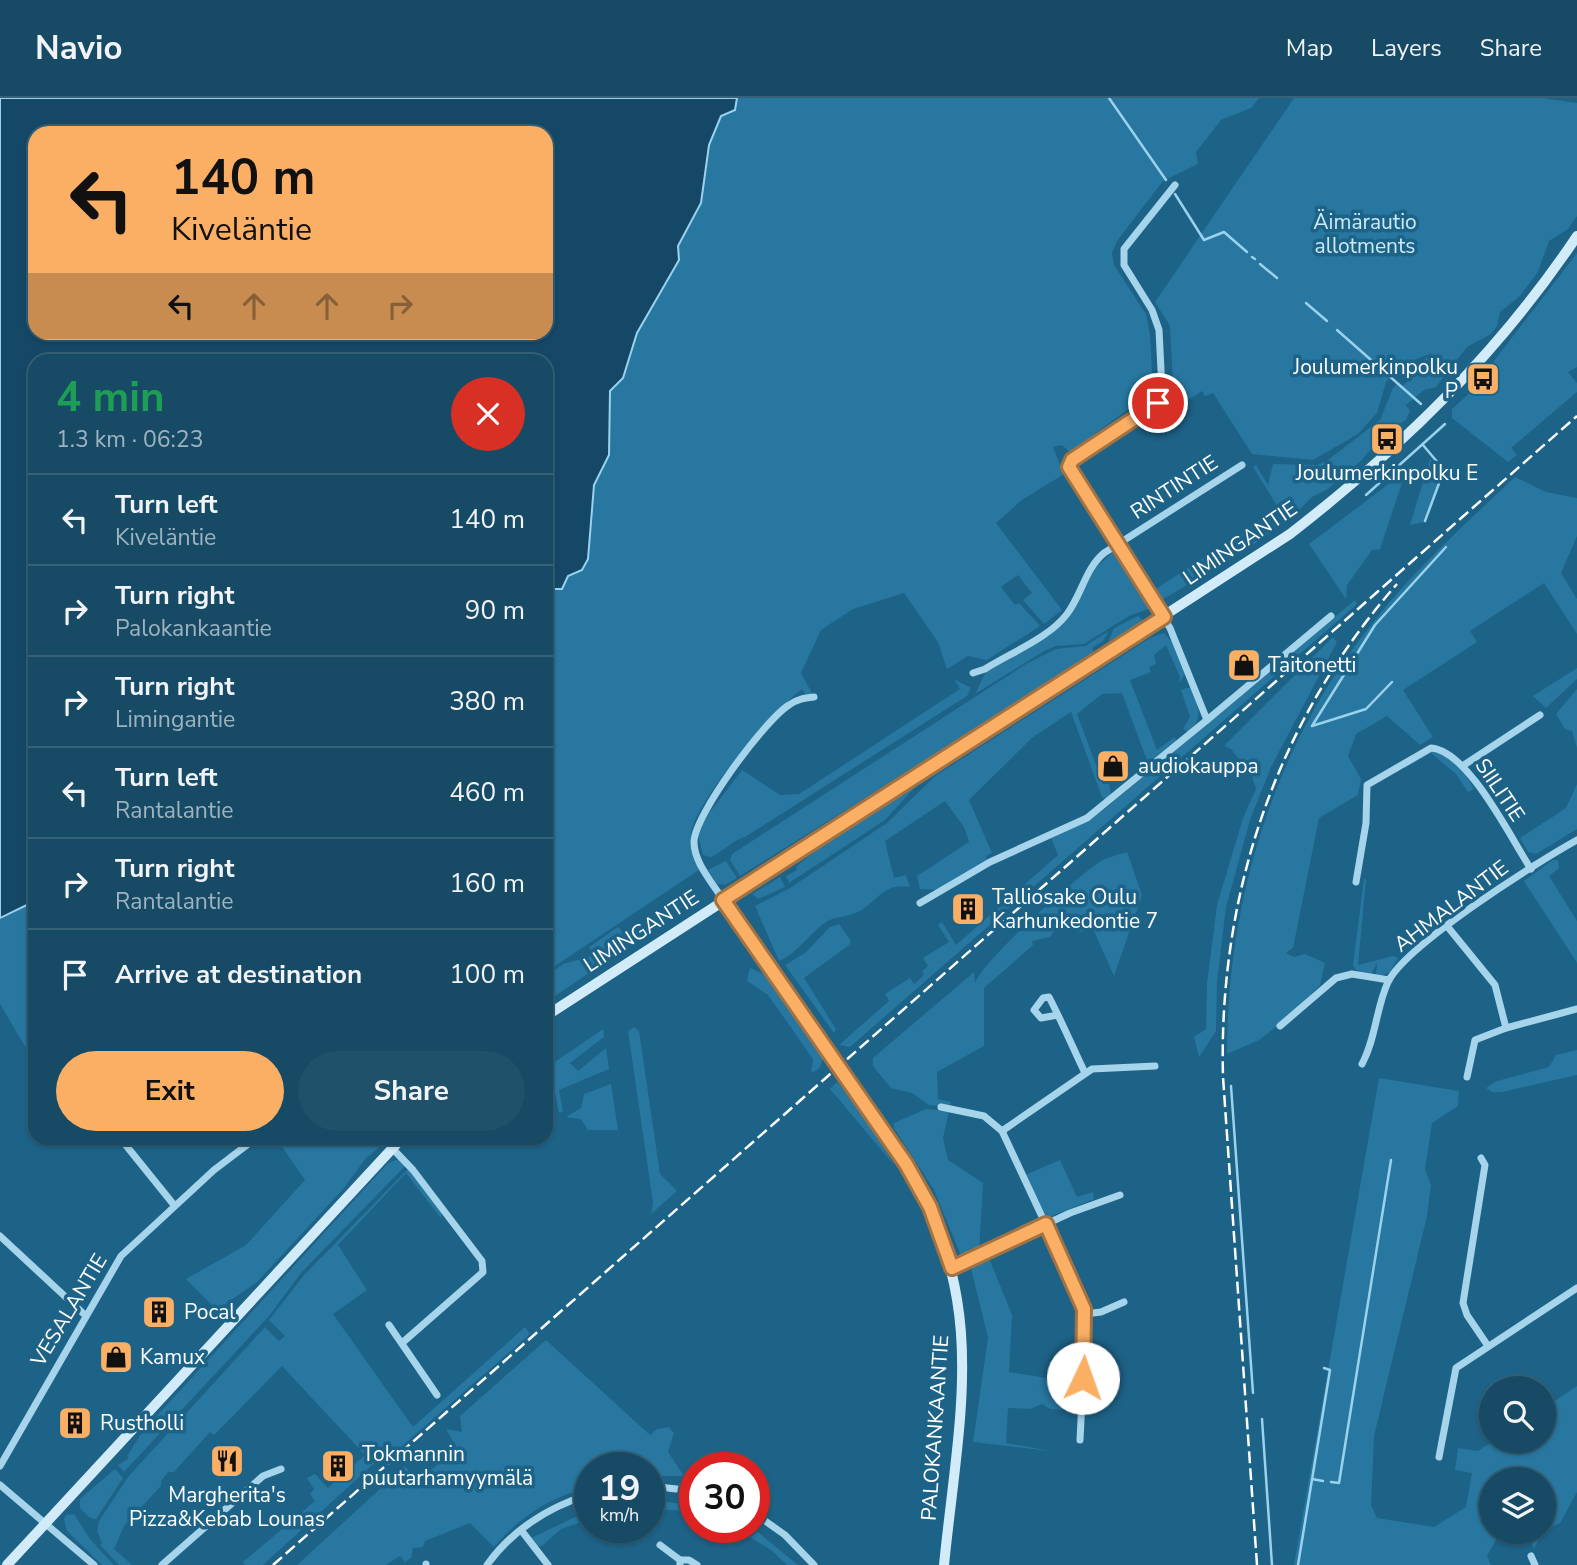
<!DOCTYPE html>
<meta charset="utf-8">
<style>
body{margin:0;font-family:"Nunito Sans",sans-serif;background:#1f516b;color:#f1f3f6;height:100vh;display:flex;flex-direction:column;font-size:26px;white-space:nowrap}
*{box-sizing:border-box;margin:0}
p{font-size:23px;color:#9eb3bf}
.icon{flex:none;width:38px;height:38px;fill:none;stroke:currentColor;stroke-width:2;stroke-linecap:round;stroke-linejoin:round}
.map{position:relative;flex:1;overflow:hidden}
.sheet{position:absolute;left:28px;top:256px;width:525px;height:791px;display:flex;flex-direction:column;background:#164a65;border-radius:21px;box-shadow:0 2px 5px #0004,0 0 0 2px #356279}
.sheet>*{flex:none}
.guide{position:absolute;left:28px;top:28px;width:525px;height:214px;border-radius:21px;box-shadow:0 2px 5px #0004,0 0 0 2px #356279;background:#faaf65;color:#111;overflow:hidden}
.fabs{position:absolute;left:1479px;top:1278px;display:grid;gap:14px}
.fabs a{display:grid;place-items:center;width:77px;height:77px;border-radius:50%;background:#164a65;box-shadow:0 2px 5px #0004,0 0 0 2px #356279;font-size:35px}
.speed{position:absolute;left:574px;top:1354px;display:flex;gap:14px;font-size:35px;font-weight:700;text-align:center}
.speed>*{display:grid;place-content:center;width:91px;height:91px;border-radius:50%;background:#164a65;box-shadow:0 2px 5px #0004,0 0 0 2px #356279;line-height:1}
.speed small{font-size:18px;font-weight:400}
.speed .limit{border:10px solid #d22;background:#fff;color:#111}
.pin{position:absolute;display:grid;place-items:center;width:60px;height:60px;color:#fff;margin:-30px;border:4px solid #fff;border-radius:50%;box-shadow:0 2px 7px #0007}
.me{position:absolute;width:77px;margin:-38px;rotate:3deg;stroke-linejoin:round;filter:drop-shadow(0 0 5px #0008)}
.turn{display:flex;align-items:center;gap:24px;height:147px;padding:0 28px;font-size:32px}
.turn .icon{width:91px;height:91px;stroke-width:2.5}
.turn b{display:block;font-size:49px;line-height:60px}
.lanes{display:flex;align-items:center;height:66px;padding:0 28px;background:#0003;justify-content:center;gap:35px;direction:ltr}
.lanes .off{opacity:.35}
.round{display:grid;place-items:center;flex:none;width:74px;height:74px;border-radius:37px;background:#1f516b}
.overview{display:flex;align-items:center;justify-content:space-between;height:119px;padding:0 28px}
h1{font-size:42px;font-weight:700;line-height:52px;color:#1e9e55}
.primary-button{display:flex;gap:14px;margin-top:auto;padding:14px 28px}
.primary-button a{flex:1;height:80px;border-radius:42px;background:#faaf65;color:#111;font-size:28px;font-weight:700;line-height:80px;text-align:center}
.primary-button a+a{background:#1f516b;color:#f1f3f6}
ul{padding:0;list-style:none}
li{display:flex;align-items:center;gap:21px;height:91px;padding:0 28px;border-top:2px solid #356279}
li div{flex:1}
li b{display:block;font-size:26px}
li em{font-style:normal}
header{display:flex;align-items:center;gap:42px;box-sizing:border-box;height:98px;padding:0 35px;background:#164a65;border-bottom:2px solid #356279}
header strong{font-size:33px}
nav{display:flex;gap:38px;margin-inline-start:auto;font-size:24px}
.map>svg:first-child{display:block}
.green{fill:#2777a0}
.water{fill:#144866;stroke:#9ad2ed;stroke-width:2;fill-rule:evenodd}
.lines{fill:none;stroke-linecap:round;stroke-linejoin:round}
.stream{stroke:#9ad2ed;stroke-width:2.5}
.street{stroke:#a6d4eb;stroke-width:7}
.secondary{stroke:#d2ebf8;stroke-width:10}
.rail{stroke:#fff;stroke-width:2.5;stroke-dasharray:12 5;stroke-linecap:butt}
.route-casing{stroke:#a27242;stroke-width:18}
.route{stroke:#faaf65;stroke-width:12}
.labels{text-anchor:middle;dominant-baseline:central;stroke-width:7;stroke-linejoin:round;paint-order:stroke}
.park-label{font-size:21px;fill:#cbe9f8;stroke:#1d6287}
.poi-label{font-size:21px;fill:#fff;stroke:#1d6287;text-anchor:start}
.street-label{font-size:21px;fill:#fff;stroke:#1d6287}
</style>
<header>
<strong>Navio</strong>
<nav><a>Map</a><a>Layers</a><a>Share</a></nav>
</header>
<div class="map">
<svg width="1577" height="1467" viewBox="0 0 1577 1467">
<rect width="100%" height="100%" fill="#1d6287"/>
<!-- green -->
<g class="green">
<path d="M737 0H1259L1251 10 1221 22 1196 54 1198 66 1163 83 1117 143 1112 155 1114 167 1146 216 1150 236 1153 293 1070 354 1062 347 1053 349 1064 376 1022 402 996 425 1062 512 1044 526 1023 502 1032 495 1018 477 1001 489 1015 507 1019 505 1040 528 987 562 968 558 947 571 938 544 904 495 853 511 821 532 801 575 813 597H806L802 591C774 612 695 702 691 736 689 749 698 760 699 772L546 874V491H562L568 478 582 472 588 461 594 387 609 357 610 293 623 280 637 235 679 162 678 148 701 105 709 47 721 18 735 12Z"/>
<path d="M1294 0H1542L1577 5V118L1568 131 1549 143 1538 174 1519 199 1500 214 1497 228 1491 236 1467 249 1436 289 1424 292 1406 307 1410 313 1406 322 1385 334 1361 363 1328 391 1312 399 1291 420 1243 454 1160 503 1154 492 1279 411 1253 369 1256 367 1268 387 1273 366 1317 367 1328 362 1380 322 1393 290 1398 285 1402 288 1425 268 1423 263 1432 255 1401 267 1386 284 1377 315 1358 336 1313 362 1252 356 1213 295 1205 298 1202 293 1182 306 1173 285 1170 228 1155 204Z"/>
<path d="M1577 155V269L1568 274 1577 285V294L1511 350 1517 357 1508 364 1452 320V311L1483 283 1486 284 1494 263Z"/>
<path d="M1430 361 1443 372 1424 424 1410 427Z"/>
<path d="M1406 373 1380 451 1372 452 1347 487 1346 501 1309 446Z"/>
<path d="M1515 379 1546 394 1577 400V438L1561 475 1577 501V536L1544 485 1470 533 1477 544 1403 592 1433 639 1420 647 1387 618 1356 636 1348 658 1361 681 1358 697 1319 720 1293 850 1286 855 1294 859 1305 856 1325 865 1320 887 1290 918 1259 942 1227 956C1227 801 1275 645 1374 523 1416 470 1466 425 1515 379Z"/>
<path d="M1114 453 1120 455 1154 509 1129 518 1084 546 1056 548 1044 553 975 596 985 575 1061 526 1092 473Z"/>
<path d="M1355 502 1357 506 850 949 839 947 889 903 885 896 910 880 914 886 924 877 922 873 928 868 923 860 949 844 938 827 942 824 956 847 1058 757 1051 740 1089 722 1107 709Z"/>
<path d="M1138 518 1143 523 1108 544 1114 530Z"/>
<path d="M1109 533 1103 543 1092 550 1094 553 1077 568 740 778 730 762 732 756 1026 566 1056 551 1085 548Z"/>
<path d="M1164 535 1172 544 1185 576 1179 585 1180 579 1166 547 1154 557 1156 566 1149 569 1151 574 1130 582 1157 652 1175 639 1176 644 1148 665 1122 595 1102 596 1077 616 1103 686H1109L1111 697 1105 701 1102 699 1071 614 1033 639 969 702 992 755 986 758 987 762 937 792 920 791 917 778 969 744 964 729 945 703 885 743 894 780 906 777 910 789C884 784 877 804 858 814 848 819 836 818 826 824 809 836 798 855 779 863L755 808 790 790 887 725 935 678 1150 540Z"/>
<path d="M1333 539 1337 544 1271 669 1250 722 1226 809 1217 885 1216 933 1199 959 1194 939 1206 931 1207 886 1217 807 1243 720 1256 691 1252 678 1231 651 1224 648Z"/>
<path d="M1577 570V581L1546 610 1533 598Z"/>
<path d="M954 581 971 590 967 598 745 739C733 742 724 753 711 759L703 757 698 737 704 722 742 672 780 697 799 696 960 591Z"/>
<path d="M1186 590H1191C1198 609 1205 620 1188 634L1183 631 1190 619 1181 592Z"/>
<path d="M1577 591V650L1572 633 1565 631 1556 616Z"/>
<path d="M1428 653C1449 655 1465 672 1474 691L1468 694 1456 676 1431 655 1405 670 1404 667Z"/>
<path d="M920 684 885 722 789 785 786 778 797 772 796 769 820 749Z"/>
<path d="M1577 686V731L1536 756 1528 754 1520 740 1566 710Z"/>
<path d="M1127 754 1142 797 1114 878 1093 831 1078 834 1065 827 1057 829 1050 839 1032 843 1033 847 984 890V948L937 974 938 1001 951 1004 950 1009 929 1007 912 995 891 990 873 968V960L974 874 975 885C983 862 1076 779 1101 763 1108 759 1118 757 1127 754Z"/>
<path d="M1553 762H1558L1559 770 1549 778 1577 823V865L1524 783Z"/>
<path d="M726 763 737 780 725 787 717 786 708 772Z"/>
<path d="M780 779 785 789 758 801 752 796Z"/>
<path d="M1364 781H1366L1358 867 1393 858 1398 860 1390 874 1381 878 1376 876 1377 865 1371 876 1356 872 1353 867Z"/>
<path d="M35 803V965L0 906V820Z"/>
<path d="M839 826 851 843 849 847 804 880 836 931 834 935 785 867 805 855 830 829Z"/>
<path d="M618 829 628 839 616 857 546 904V878L563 866 589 859 592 854 589 849Z"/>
<path d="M750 870 770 879 823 958C821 967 821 973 811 974L813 961 768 897 747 883Z"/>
<path d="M634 929 639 933 660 1076 677 1093 651 1116 653 1105 628 933Z"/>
<path d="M603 931 604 939 570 965 578 973 606 950 609 971 559 992 563 1013 559 1015 555 994 550 996 546 992V970Z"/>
<path d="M1577 952V977L1502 994H1492L1486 990 1497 983 1549 969 1556 957Z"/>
<path d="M1379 980 1459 993 1458 1008 1432 1025 1425 1072 1431 1087 1427 1118 1374 1338 1371 1407 1377 1420 1434 1429 1466 1409 1472 1375 1455 1372 1458 1350 1478 1353 1495 1342H1544V1310L1577 1288V1394L1560 1425 1544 1432 1534 1451 1531 1444 1537 1433H1544V1381H1491V1433H1501L1487 1458 1491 1467H1294Z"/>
<path d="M837 984 855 1004 895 1068 830 991Z"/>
<path d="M611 986 618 1032H588L581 1021 566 1019 581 1010 584 996Z"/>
<path d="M926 1011 949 1013 943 1040 948 1062 983 1085 979 1154 962 1160 934 1092 894 1030V1025Z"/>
<path d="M276 1040 383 1041 381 1048 366 1060 344 1090 257 1184 217 1212 186 1181 246 1147 305 1082Z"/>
<path d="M399 1061 405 1068 301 1175 269 1218 124 1374 118 1367 129 1360 127 1358 143 1333 388 1065Z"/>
<path d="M1060 1062 1077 1099 1093 1094 1094 1101 1049 1119 1044 1115 1025 1077Z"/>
<path d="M408 1071 442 1115 441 1120 406 1075 338 1147 367 1192 333 1216 413 1329 525 1229 530 1236 385 1363 381 1359 263 1467H245L243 1464 315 1403 310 1396 314 1391 307 1380 315 1376 328 1390 365 1357 282 1268 214 1337 210 1334 174 1374H168L161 1383V1388L124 1428 114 1451 132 1467H119L100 1447 102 1445 97 1433 99 1423 128 1379 265 1229 279 1243 285 1238 269 1222 304 1177Z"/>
<path d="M989 1160 1012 1217 1009 1274 1078 1285 1077 1313 1050 1311 1042 1306 1030 1311 1008 1310 1006 1345 1051 1353 973 1344 988 1240 971 1170Z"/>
<path d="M546 1242 650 1337 657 1331 669 1329 674 1335 668 1354 684 1378H649V1370H590V1389C550 1399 521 1418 494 1449L470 1425 425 1443 423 1449 413 1450 411 1460 405 1464 400 1458 386 1467H297L405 1368 418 1383 457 1350 446 1331 462 1334 460 1318Z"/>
<path d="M115 1371 123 1380 96 1421 90 1420 80 1410V1401Z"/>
<path d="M649 1402 695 1407V1414L649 1410Z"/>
<path d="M590 1412V1421L561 1431 542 1448H537L531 1440Z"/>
<path d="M74 1416 90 1441 114 1467H102L67 1433 64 1421 66 1417Z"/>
<path d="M735 1430H753L798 1467H787L771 1452Z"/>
</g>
<!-- water -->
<path class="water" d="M0 0H737L735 12 721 18 709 47 701 105 678 148 679 162 637 235 623 280 610 293 609 357 594 387 588 461 582 472 568 478 562 491H546V262H35V803L0 820ZM35 35H546V234H35Z"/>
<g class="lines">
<!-- stream -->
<g class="stream">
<path d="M1109 0 1166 82"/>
<path d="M1175 96 1204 142 1224 134 1247 154"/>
<path d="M1252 159 1255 161"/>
<path d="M1260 166 1277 180"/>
<path d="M1306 205 1327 223"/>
<path d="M1337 232 1421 306"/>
<path d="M1423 347 1444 372 1425 423"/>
<path d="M1366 397 1445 326"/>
<path d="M1392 584 1366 611 1312 628 1375 527 1446 449"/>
<path d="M1231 988 1253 1295"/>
<path d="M1262 1321 1272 1467"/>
<path d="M1312 1381 1323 1383"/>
<path d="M1331 1384 1339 1385 1391 1062"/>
<path d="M1298 1467 1330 1272 1324 1270"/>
</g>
<!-- street -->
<g class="street">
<path d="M973 575 985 571C1010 555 1049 540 1067 516 1082 496 1085 471 1104 455L1242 367"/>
<path d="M1207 622 1331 518"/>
<path d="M1464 667 1540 617"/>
<path d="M1356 784 1366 725 1367 687 1431 650C1469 653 1511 741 1531 771"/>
<path d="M723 802C713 785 694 765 694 744 694 717 765 622 789 607 797 601 805 600 814 599"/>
<path d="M920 805 990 764 1087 720 1207 622 1170 530 1069 369 1072 362 1153 310 1162 292 1159 232 1152 212 1124 167V151L1175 87"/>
<path d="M1447 828 1495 887 1506 930 1475 942 1467 979"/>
<path d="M1058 917 1041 920 1034 912 1043 900 1049 899C1062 924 1073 950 1085 975"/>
<path d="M1280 928 1336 880 1352 876 1389 882"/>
<path d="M1506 930 1577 911"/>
<path d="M1362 966C1376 940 1376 910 1388 884 1406 847 1537 764 1577 742"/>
<path d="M941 1009 984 1018 1002 1033 1081 1202 1086 1221 1080 1342"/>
<path d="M1002 1033 1092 971 1155 968"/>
<path d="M120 1040 174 1107"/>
<path d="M392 1050 413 1072 482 1163 483 1174 402 1245"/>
<path d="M1481 1060 1485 1067 1463 1205 1467 1217 1488 1248"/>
<path d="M0 1138 85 1217"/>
<path d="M952 1170 1070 1115 1120 1097"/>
<path d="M1085 1216 1101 1214 1124 1204"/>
<path d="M389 1227 437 1297"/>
<path d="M1439 1359 1456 1270 1577 1190"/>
<path d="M0 1368 121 1158 214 1072 256 1040"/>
<path d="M0 1387 94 1467"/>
<path d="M649 1388 695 1393"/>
<path d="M754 1415 785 1437 814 1467"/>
<path d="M521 1432 548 1467"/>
<path d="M660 1447 680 1462"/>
<path d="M1531 1458 1535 1467"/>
<path d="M426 1466V1467"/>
<path d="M680 1466V1462H689L697 1467"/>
<path d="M162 1467 263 1378 281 1371"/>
<path d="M487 1467C512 1432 549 1409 590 1396"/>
</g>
<!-- secondary -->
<g class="secondary">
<path d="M723 802 906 1066C990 1204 959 1317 944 1467"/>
<path d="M546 918 1290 436C1402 349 1498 256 1577 138"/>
<path d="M7 1467 402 1040"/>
</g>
<!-- rail -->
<g class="rail">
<path d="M273 1467 1577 318"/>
<path d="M1257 1467 1223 979C1218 797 1276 624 1397 486"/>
</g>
</g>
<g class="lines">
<!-- route casing -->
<g class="route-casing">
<path id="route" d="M1083 1280 1084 1211 1046 1126 952 1170 930 1109 906 1066 723 802 1164 519 1069 369 1072 362 1158 305"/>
</g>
<!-- route -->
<use href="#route" class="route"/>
</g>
<!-- icons -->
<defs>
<g id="bus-square" transform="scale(1.75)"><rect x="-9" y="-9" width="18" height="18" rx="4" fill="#faaf65" stroke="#1d6287"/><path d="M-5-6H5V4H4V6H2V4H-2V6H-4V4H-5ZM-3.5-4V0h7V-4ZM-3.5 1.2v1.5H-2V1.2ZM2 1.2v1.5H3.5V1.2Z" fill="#111"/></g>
<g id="shop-square" transform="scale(1.75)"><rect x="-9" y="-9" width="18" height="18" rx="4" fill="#faaf65" stroke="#1d6287"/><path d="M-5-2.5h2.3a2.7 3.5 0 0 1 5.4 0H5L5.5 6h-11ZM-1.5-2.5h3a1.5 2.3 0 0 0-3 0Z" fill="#111"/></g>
<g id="building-square" transform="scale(1.75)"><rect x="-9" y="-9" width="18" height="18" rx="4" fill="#faaf65" stroke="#1d6287"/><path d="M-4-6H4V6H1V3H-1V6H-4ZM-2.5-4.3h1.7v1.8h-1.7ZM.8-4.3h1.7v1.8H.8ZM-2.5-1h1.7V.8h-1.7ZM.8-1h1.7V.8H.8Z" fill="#111"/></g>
<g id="restaurant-square" transform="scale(1.75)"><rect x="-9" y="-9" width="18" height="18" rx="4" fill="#faaf65" stroke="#1d6287"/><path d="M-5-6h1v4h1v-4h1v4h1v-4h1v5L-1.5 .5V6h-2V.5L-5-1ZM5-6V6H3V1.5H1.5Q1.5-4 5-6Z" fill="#111"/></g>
</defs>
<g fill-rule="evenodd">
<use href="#bus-square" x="1483" y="281"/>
<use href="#bus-square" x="1387" y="341"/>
<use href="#shop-square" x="1244" y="567"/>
<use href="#shop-square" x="1113" y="668"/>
<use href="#building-square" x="968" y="811"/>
<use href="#building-square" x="159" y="1214"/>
<use href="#shop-square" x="116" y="1259"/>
<use href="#building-square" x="75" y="1325"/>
<use href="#restaurant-square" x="227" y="1363"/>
<use href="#building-square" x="338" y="1368"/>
</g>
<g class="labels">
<!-- park labels -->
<g class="park-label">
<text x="1365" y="124">Äimärautio<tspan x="1365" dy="24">allotments</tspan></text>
</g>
<!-- poi labels -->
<g class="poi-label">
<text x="1458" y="269" text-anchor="end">Joulumerkinpolku<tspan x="1458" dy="24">P</tspan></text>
<text x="1387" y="375" text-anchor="middle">Joulumerkinpolku E</text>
<text x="1268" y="567">Taitonetti</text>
<text x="1138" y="668">audiokauppa</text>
<text x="992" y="799">Talliosake Oulu<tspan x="992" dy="24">Karhunkedontie 7</tspan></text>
<text x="184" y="1214">Pocal</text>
<text x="140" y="1259">Kamux</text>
<text x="100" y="1325">Rustholli</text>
<text x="362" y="1356">Tokmannin<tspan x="362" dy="24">puutarhamyymälä</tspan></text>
<text x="227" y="1397" text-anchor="middle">Margherita's<tspan x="227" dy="24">Pizza&amp;Kebab Lounas</tspan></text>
</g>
<!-- street labels -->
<g class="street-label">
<text transform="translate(1174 389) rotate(-33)">RINTINTIE</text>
<text transform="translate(1240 445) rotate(-34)">LIMINGANTIE</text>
<text transform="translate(1500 692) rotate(56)">SIILITIE</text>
<text transform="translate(1451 808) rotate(-37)">AHMALANTIE</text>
<text transform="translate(641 833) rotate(-33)">LIMINGANTIE</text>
<text transform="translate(69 1212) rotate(-59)">VESALANTIE</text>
<text transform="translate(935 1330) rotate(-86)">PALOKANKAANTIE</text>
</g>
</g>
</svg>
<div class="fabs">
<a><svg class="icon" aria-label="search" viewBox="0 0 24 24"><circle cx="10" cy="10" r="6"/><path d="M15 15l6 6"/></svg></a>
<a><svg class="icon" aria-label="layers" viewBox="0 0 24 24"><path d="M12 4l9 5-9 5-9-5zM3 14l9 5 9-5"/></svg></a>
</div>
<div class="speed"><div>19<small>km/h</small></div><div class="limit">30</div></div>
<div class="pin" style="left:1158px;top:305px;background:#d93025"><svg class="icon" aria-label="arrive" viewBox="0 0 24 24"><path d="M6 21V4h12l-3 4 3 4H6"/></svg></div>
<svg class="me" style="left:1083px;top:1280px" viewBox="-20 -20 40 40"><circle r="19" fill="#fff"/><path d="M0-13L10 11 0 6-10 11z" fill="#faaf65"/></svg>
<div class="guide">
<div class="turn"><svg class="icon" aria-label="left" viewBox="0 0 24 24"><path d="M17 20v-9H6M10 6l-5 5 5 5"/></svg><div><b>140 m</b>Kiveläntie</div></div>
<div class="lanes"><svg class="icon" aria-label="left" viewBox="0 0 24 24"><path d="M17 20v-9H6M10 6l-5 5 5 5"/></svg><svg class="icon off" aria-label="ahead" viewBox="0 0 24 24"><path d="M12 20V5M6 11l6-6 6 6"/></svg><svg class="icon off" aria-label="ahead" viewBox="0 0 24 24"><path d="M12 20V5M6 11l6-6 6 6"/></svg><svg class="icon off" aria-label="right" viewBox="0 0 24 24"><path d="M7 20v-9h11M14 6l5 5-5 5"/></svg></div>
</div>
<section class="sheet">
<div class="overview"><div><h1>4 min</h1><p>1.3 km · 06:23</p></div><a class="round" style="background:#d93025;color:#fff"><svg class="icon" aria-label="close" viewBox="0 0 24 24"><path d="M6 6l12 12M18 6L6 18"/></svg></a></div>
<ul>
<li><svg class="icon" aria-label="left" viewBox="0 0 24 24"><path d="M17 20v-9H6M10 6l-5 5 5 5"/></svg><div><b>Turn left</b><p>Kiveläntie</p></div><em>140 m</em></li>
<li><svg class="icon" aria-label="right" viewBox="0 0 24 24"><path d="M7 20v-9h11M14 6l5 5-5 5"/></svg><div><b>Turn right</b><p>Palokankaantie</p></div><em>90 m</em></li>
<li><svg class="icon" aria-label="right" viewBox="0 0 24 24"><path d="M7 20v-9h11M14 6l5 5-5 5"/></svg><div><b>Turn right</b><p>Limingantie</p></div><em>380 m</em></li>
<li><svg class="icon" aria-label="left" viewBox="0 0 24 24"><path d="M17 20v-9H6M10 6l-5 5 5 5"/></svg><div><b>Turn left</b><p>Rantalantie</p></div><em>460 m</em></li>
<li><svg class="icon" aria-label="right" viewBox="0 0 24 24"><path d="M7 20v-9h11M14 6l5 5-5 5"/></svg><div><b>Turn right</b><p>Rantalantie</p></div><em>160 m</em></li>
<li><svg class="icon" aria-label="arrive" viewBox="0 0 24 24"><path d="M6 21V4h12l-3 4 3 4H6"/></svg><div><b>Arrive at destination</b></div><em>100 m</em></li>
</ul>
<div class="primary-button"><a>Exit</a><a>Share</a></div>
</section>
</div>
